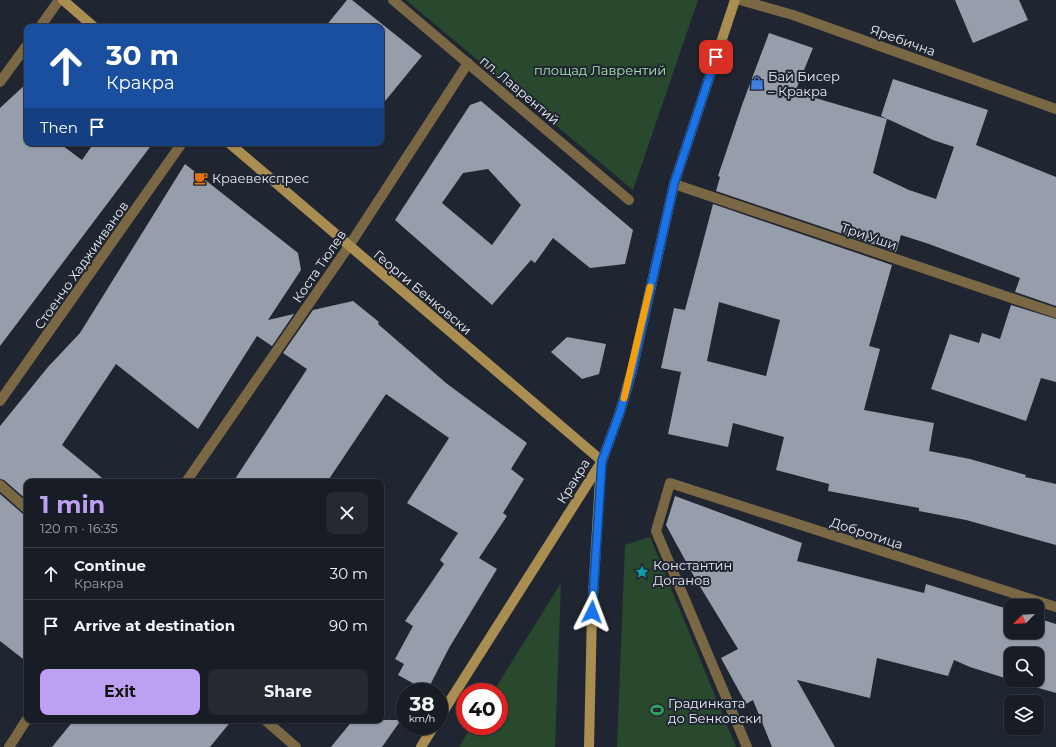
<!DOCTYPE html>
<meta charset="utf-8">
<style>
body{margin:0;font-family:Montserrat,sans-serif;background:#252932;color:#f1f3f6;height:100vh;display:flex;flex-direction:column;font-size:15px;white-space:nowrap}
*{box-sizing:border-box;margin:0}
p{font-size:13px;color:#9fa1a7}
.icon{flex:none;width:22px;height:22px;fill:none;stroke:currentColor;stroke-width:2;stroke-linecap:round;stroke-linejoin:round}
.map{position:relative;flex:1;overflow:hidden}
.drawer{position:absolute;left:24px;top:479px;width:360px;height:244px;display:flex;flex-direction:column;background:#181c25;border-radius:8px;box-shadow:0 1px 3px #0004,0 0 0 1px #363a42}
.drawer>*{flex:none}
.banner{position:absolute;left:24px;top:24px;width:360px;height:122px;border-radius:8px;box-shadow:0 1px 3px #0004,0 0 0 1px #363a42;background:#1a4fa0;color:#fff;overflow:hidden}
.needle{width:26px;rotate:246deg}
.buttons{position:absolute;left:1004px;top:599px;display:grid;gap:8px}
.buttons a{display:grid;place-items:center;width:40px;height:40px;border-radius:8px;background:#181c25;box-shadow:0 1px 3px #0004,0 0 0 1px #363a42;font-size:20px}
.speed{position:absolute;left:396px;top:683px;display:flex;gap:8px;font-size:20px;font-weight:700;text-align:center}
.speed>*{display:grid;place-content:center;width:52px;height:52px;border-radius:50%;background:#181c25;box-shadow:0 1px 3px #0004,0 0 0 1px #363a42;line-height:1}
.speed small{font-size:10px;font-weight:400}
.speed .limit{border:6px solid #d22;background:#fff;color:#111}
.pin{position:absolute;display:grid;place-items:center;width:34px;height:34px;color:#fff;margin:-17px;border-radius:8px;box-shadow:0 2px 6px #0006}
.me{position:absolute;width:44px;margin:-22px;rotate:3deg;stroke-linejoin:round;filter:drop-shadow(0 0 3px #0008)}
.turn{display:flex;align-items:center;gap:14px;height:84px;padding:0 16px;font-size:18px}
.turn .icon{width:52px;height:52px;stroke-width:2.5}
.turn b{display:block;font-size:28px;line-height:34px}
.then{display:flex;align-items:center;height:38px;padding:0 16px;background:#0003;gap:8px;font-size:15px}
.round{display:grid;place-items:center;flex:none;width:42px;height:42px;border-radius:8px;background:#252932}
.head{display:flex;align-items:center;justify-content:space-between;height:68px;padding:0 16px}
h1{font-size:24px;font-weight:700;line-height:30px;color:#bca0f2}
.action{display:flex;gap:8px;margin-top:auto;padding:8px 16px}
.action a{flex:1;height:46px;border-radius:8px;background:#bca0f2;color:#111;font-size:16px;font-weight:700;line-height:46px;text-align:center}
.action a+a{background:#252932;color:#f1f3f6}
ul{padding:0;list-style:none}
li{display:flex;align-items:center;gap:12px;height:52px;padding:0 16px;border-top:1px solid #363a42}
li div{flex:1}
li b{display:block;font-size:15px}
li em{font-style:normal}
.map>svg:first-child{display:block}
.green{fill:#28492d}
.building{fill:#969dab;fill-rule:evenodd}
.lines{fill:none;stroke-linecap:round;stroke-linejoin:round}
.street{stroke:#7a6844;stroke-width:10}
.secondary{stroke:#aa8e51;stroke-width:10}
.route-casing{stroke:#114b97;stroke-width:10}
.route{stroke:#1a73e8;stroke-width:7}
.slow{stroke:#f59e0b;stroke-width:7}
.labels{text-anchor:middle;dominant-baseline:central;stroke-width:4;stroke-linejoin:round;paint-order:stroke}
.street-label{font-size:13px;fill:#e6eaf2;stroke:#202631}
.park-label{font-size:13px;fill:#a7e4ad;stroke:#202631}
.poi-label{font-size:13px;fill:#e6eaf2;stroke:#202631;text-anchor:start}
</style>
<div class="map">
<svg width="1056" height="747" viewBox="0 0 1056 747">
<rect width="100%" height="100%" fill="#202631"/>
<!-- green -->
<g class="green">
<path d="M406 0H698L633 190Z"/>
<path d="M650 537 736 747H617L625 545Z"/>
<path d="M561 583 555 747H459L472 726H499V692H493Z"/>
</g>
<!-- building -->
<g class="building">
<path d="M347 0H352L422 56 381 106V27H325Z"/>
<path d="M955 0H1019L1028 20 973 43Z"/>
<path d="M769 33 813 48 795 92 887 119 873 173 909 190 936 199 954 147 933 140 881 116 893 79 988 110 976 145 1056 177V306L1015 292 1020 278 929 244 901 235 896 252 716 191 720 177 718 176 742 105Z"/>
<path d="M27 83V143H59L82 160 94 143H153L0 346V108Z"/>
<path d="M481 101 633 230 625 264 590 268 553 238 535 263 531 260 492 305 395 220 470 105ZM488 169 521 205 492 245 442 203 463 173Z"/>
<path d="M185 164 298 253 301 270 268 320 294 314 272 346 257 336 198 429 116 364 62 445 107 482H27V500L4 480 0 479V426L48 367 80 333Z"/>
<path d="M713 204 892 265 869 346 880 349 864 410 934 423 929 451 970 459 1026 475 1025 477 1056 484V545L966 520 919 511V508L828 491 829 484 776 470 784 437 733 423 728 447 668 434 681 372 661 368 674 308 685 310ZM719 302 780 320 766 376 707 361Z"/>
<path d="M353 301 379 322 378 324 446 383 527 443 511 469 524 479 503 513 507 516 479 558 497 569 449 648 427 691 398 675 404 664 395 659 413 626 405 621 444 564 440 560 458 533 407 503 449 438 386 394 327 482H233L307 369 283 353 313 310Z"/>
<path d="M1011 305 1056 319V382L1041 378 1026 421 931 389 950 334 979 343 982 333 1000 339Z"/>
<path d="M567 337 606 344 599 374 582 379 551 352Z"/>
<path d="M0 494 23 514 27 515V662L0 641Z"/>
<path d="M675 496 802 543 797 561 924 593 926 584 1011 610V632H1037V618L1056 624V693L1011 680H1037V654H1011V680L970 667 954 660 948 676 877 658 870 698 797 680 835 747H772L753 700 746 704 721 658 738 649 696 580 666 525Z"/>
<path d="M74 720H232L210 747H52Z"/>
<path d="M353 720H401L382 747H331Z"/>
</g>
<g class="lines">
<!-- street -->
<g class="street">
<path d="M393 0 629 200"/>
<path d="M740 0 793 15 1056 109"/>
<path d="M40 27 59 0"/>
<path d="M0 82 27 45"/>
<path d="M674 184 1056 313"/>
<path d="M0 401 182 143"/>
<path d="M186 482 349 246 468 63"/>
<path d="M0 485 27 509"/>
<path d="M265 720 296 747"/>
<path d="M9 747 27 719"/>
<path d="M747 747 656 531 670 483 1056 607"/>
</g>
<!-- secondary -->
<g class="secondary">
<path d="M63 0 94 27"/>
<path d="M229 143 602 461"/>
<path d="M439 718 602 461 620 412 632 371 674 184 735 0"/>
<path d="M421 747 434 726"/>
<path d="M589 747 592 612 601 463"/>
</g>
</g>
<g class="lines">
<!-- route casing -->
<g class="route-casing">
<path id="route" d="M592 612 602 461 620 412 632 371 674 184 716 57"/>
</g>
<!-- route -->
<use href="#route" class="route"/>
<!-- slow -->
<path class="slow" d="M624 398 650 287"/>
</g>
<!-- icons -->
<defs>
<g id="shop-bare" transform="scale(1.08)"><path d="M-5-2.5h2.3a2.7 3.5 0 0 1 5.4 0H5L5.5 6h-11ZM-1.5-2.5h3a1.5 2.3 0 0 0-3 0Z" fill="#3f7fe0" stroke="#202631" stroke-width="2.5" paint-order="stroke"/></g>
<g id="cafe-bare" transform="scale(1.08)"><path d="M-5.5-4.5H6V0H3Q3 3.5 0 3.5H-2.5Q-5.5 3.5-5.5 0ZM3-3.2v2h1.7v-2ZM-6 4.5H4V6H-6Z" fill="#e8710a" stroke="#202631" stroke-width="2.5" paint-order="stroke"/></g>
<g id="sight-bare" transform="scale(1.08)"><path d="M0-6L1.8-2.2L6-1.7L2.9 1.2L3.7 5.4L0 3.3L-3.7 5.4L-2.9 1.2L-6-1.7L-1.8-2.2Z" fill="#0f9aa8" stroke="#202631" stroke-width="2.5" paint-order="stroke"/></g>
<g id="stadium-bare" transform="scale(1.08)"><path d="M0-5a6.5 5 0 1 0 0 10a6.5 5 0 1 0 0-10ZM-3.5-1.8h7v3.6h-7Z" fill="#2e9e5b" stroke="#202631" stroke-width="2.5" paint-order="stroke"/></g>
</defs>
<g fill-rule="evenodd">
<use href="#shop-bare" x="757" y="83"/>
<use href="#cafe-bare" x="201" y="178"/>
<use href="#sight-bare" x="642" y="572"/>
<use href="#stadium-bare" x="657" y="710"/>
</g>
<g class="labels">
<!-- street labels -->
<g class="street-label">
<text transform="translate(903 40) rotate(20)">Яребична</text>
<text transform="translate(520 90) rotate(40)">пл. Лаврентий</text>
<text transform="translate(869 236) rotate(19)">Три Уши</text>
<text transform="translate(81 265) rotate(-55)">Стоенчо Хаджииванов</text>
<text transform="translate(319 266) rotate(-56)">Коста Тюлев</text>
<text transform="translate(423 292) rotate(40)">Георги Бенковски</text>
<text transform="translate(573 481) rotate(-58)">Кракра</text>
<text transform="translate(867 533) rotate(18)">Добротица</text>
</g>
<!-- park labels -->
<g class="park-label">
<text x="600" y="70">площад Лаврентий</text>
</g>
<!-- poi labels -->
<g class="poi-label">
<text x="768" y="76">Бай Бисер<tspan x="768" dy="15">– Кракра</tspan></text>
<text x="212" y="178">Краевекспрес</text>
<text x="653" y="565">Константин<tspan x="653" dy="15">Доганов</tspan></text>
<text x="668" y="703">Градинката<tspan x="668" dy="15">до Бенковски</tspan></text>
</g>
</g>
</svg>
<div class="buttons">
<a><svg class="needle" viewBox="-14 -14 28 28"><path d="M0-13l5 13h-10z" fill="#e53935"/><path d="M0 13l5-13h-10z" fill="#9fa1a7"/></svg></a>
<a><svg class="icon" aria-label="search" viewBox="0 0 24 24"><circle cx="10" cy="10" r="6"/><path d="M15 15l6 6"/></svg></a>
<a><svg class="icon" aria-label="layers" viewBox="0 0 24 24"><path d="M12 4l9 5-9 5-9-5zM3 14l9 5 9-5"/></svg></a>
</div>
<div class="speed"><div>38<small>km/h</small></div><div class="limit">40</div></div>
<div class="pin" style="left:716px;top:57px;background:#d93025"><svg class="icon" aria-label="arrive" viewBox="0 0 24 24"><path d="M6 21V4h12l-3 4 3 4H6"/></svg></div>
<svg class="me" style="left:592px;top:612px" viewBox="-20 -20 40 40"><path d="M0-17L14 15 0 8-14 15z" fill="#1a73e8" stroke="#fff" stroke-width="4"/></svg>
<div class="banner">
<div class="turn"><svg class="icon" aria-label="ahead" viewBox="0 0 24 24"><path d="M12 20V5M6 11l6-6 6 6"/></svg><div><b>30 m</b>Кракра</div></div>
<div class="then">Then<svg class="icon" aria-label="arrive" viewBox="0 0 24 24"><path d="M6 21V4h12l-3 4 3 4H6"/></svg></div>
</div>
<section class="drawer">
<div class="head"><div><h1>1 min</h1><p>120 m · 16:35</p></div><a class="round"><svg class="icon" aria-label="close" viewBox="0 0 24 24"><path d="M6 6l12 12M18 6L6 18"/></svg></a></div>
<ul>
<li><svg class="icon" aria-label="ahead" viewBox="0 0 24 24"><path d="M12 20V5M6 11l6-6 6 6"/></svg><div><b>Continue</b><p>Кракра</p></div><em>30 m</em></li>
<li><svg class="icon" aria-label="arrive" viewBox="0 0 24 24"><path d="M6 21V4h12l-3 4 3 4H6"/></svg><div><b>Arrive at destination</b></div><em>90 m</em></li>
</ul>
<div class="action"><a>Exit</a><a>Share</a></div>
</section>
</div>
